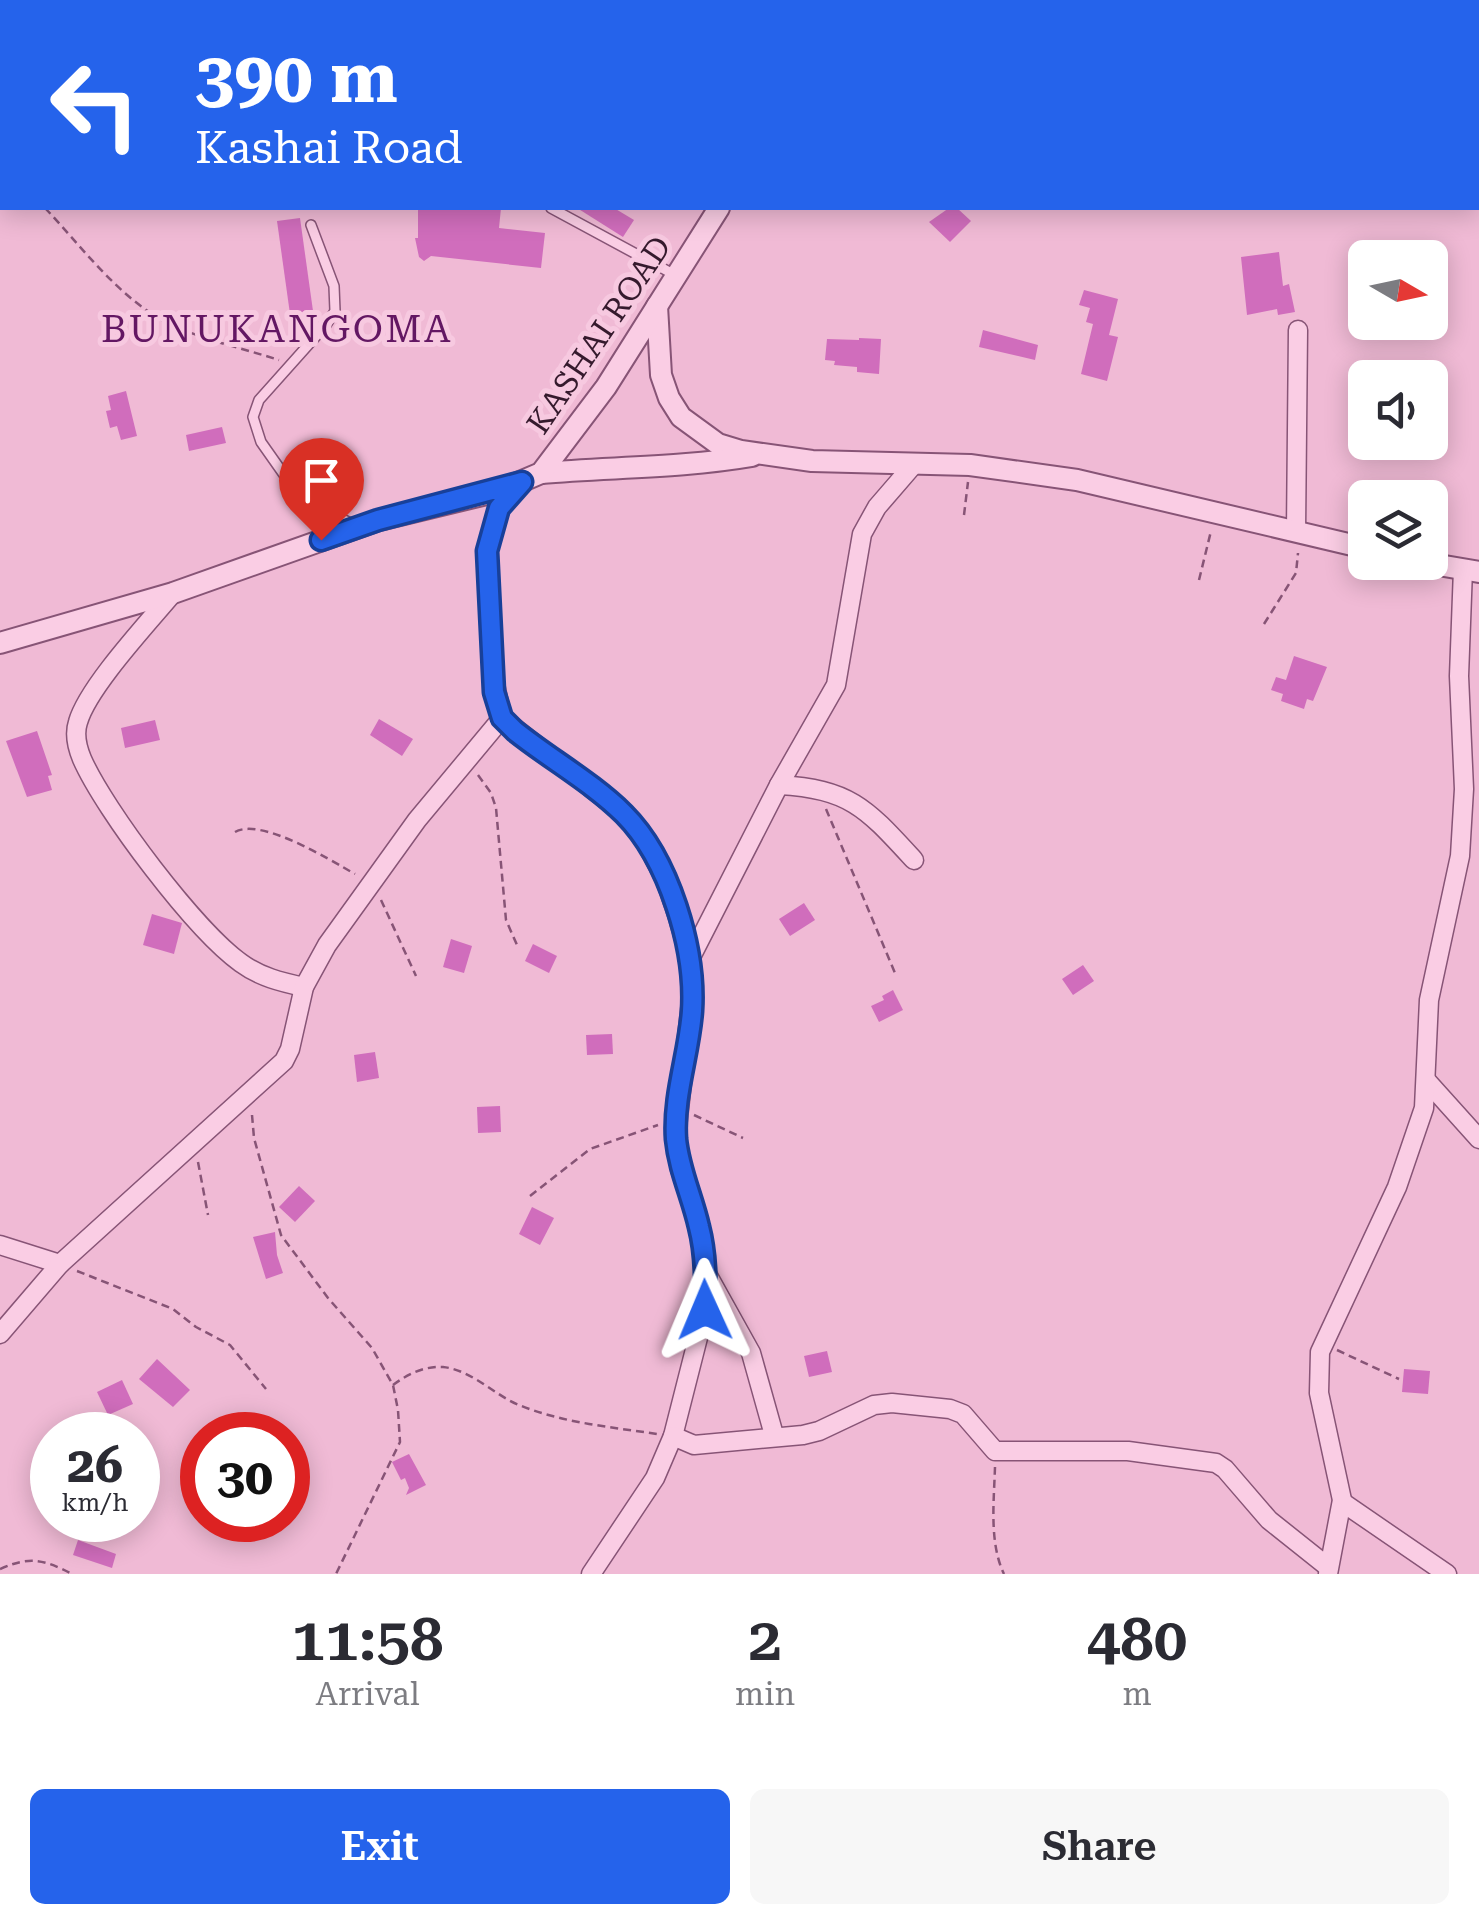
<!DOCTYPE html>
<style>
body{margin:0;font-family:"Roboto Serif",serif;background:#f7f7f7;color:#2b2b33;height:100vh;display:flex;flex-direction:column;font-size:38px;white-space:nowrap}
*{box-sizing:border-box;margin:0}
p{font-size:32px;color:#7c7c81}
.icon{flex:none;width:55px;height:55px;fill:none;stroke:currentColor;stroke-width:2;stroke-linecap:round;stroke-linejoin:round}
.map{position:relative;height:1574px;overflow:hidden}
.side{display:flex;flex-direction:column;background:#fff;flex:1}
.side>*{flex:none}
.hud{position:absolute;left:0px;top:0px;width:1480px;height:210px;box-shadow:0 5px 25px #0003;background:#2563eb;color:#fff;overflow:hidden}
.needle{width:65px;rotate:99deg}
.tools{position:absolute;left:1348px;top:240px;display:grid;gap:20px}
.tools a{display:grid;place-items:center;width:100px;height:100px;border-radius:15px;background:#fff;box-shadow:0 5px 25px #0003;font-size:50px}
.speed{position:absolute;left:30px;top:1412px;display:flex;gap:20px;font-size:50px;font-weight:700;text-align:center}
.speed>*{display:grid;place-content:center;width:130px;height:130px;border-radius:50%;background:#fff;box-shadow:0 5px 25px #0003;line-height:1}
.speed small{font-size:25px;font-weight:400}
.speed .limit{border:15px solid #d22;background:#fff;color:#111}
.pin{position:absolute;display:grid;place-items:center;width:85px;height:85px;color:#fff;margin:-102px -42px;border-radius:50% 50% 50% 0;rotate:-45deg;box-shadow:0 0 10px #0007}
.pin .icon{rotate:45deg}
.me{position:absolute;width:110px;margin:-55px;rotate:359deg;stroke-linejoin:round;filter:drop-shadow(0 0 8px #0008)}
.turn{display:flex;align-items:center;gap:35px;height:210px;padding:0 30px;font-size:45px}
.turn .icon{width:130px;height:130px;stroke-width:2.5}
.turn b{display:block;font-size:70px;line-height:85px}
.eta{display:flex;justify-content:space-evenly;align-items:center;height:170px;text-align:center}
.eta b{font-size:60px;font-weight:600;line-height:70px}
.primary-button{display:flex;gap:20px;margin-top:auto;padding:20px 30px}
.primary-button a{flex:1;height:115px;border-radius:15px;background:#2563eb;color:#fff;font-size:40px;font-weight:600;line-height:115px;text-align:center}
.primary-button a+a{background:#f7f7f7;color:#2b2b33}
.map>svg:first-child{display:block}
.building{fill:#d06dbc}
.lines{fill:none;stroke-linecap:round;stroke-linejoin:round}
.service-casing{stroke:#875476;stroke-width:12}
.minor-casing{stroke:#875476;stroke-width:21}
.tertiary-casing{stroke:#875476;stroke-width:24}
.path{stroke:#875476;stroke-width:2.5;stroke-dasharray:8 5;stroke-linecap:butt}
.service{stroke:#facde4;stroke-width:9}
.minor{stroke:#facde4;stroke-width:18}
.tertiary{stroke:#facde4;stroke-width:20}
.route-casing{stroke:#184099;stroke-width:25}
.route{stroke:#2563eb;stroke-width:18}
.labels{text-anchor:middle;dominant-baseline:central;stroke-width:10;stroke-linejoin:round;paint-order:stroke}
.street-label{font-size:32px;fill:#351a2d;stroke:#f7c9e0}
.quarter-label{font-size:38px;letter-spacing:2.5px;fill:#631763;stroke:#f7c9e0}
</style>
<div class="map">
<svg width="1479" height="1574" viewBox="0 0 1479 1574">
<rect width="100%" height="100%" fill="#f0bad5"/>
<!-- building -->
<g class="building">
<path d="M418 208H501L499 228 545 233 541 268 431 256 424 261 419 257 415 238H418Z"/>
<path d="M577 208H614L634 220 623 237Z"/>
<path d="M949 208H957L971 221 950 242 929 222Z"/>
<path d="M300 218 313 311 290 314 277 221Z"/>
<path d="M1279 252 1283 286 1289 284 1295 312 1278 315 1277 309 1247 315 1241 257Z"/>
<path d="M1084 290 1118 299 1109 335 1118 337 1107 381 1081 374 1093 324 1086 322 1090 308 1079 305Z"/>
<path d="M983 330 1038 345 1035 360 979 347Z"/>
<path d="M859 338 881 339 879 374 857 372V367L834 365 835 361 825 360 827 339 859 340Z"/>
<path d="M126 391 137 436 121 440 117 426 110 428 106 411 111 410 108 396Z"/>
<path d="M222 427 226 443 189 451 186 435Z"/>
<path d="M1294 656 1327 667 1313 701 1307 699 1304 709 1281 701 1283 694 1271 690 1276 677 1286 680Z"/>
<path d="M379 719 413 739 402 756 370 735Z"/>
<path d="M155 720 160 740 125 748 121 728Z"/>
<path d="M37 731 52 775 48 776 52 790 27 797 6 741Z"/>
<path d="M804 903 815 920 790 936 779 919Z"/>
<path d="M152 914 182 923 174 954 143 945Z"/>
<path d="M451 939 472 946 464 973 443 967Z"/>
<path d="M533 944 557 956 549 973 525 961Z"/>
<path d="M1083 965 1094 981 1073 995 1062 979Z"/>
<path d="M893 990 903 1010 879 1022 871 1006 884 1000 882 996Z"/>
<path d="M612 1034 613 1054 587 1055 586 1035Z"/>
<path d="M375 1052 379 1078 357 1082 354 1055Z"/>
<path d="M500 1106 501 1132 478 1133 477 1107Z"/>
<path d="M299 1186 315 1201 295 1222 279 1207Z"/>
<path d="M532 1207 554 1218 540 1245 519 1234Z"/>
<path d="M275 1232 277 1255 283 1273 266 1279 253 1237Z"/>
<path d="M827 1351 832 1372 809 1377 804 1356Z"/>
<path d="M157 1359 190 1390 173 1407 139 1379Z"/>
<path d="M1404 1369 1430 1371 1428 1394 1402 1392Z"/>
<path d="M122 1380 133 1404 108 1415 97 1392Z"/>
<path d="M409 1454 426 1485 406 1495 409 1488 405 1478 401 1480 392 1462Z"/>
<path d="M78 1540 116 1554 112 1568 73 1555Z"/>
</g>
<g class="lines">
<!-- service casing -->
<g class="service-casing">
<g id="service">
<path d="M330 0 331 2"/>
<path d="M508 2V0"/>
<path d="M551 208 675 275"/>
<path d="M311 225 334 286 335 311 326 325 259 400 253 417 261 442 292 486 314 506 357 526"/>
</g>
</g>
<!-- minor casing -->
<g class="minor-casing">
<g id="minor">
<path d="M522 483 499 508 487 551 493 675 502 718 624 814 646 843 665 879 677 914 690 959 693 985 676 1135 680 1169 700 1228 707 1274 705 1310 673 1436 655 1478 591 1574"/>
<path d="M1296 531 1298 330"/>
<path d="M173 593C148 623 88 687 78 722 74 734 77 747 82 759 105 811 195 930 241 963 260 977 281 982 304 987"/>
<path d="M779 785C851 789 867 809 914 860"/>
<path d="M690 959 779 785 836 685 862 534 877 507 915 463"/>
<path d="M1426 1080 1479 1139"/>
<path d="M0 1245 60 1264"/>
<path d="M707 1274 751 1353 774 1435"/>
<path d="M0 1334 60 1264 284 1061 290 1049 304 987 327 945 417 820 502 718"/>
<path d="M673 1436 694 1445 803 1435 819 1431 874 1405 892 1403 950 1409 963 1414 995 1451H1128L1216 1463 1225 1469 1269 1520 1328 1567"/>
<path d="M1342 1502 1447 1574"/>
<path d="M1328 1574 1342 1500 1319 1393 1320 1352 1397 1187 1424 1108 1429 1000 1460 856 1464 789 1459 676 1463 569"/>
</g>
</g>
<!-- tertiary casing -->
<g class="tertiary-casing">
<g id="tertiary">
<path d="M846 2 847 0"/>
<path d="M657 306 661 375 669 398 681 417 718 444 741 451 812 461 970 465 1077 480 1365 548"/>
<path d="M541 473C612 467 682 468 752 456"/>
<path d="M1421 562 1479 572"/>
<path d="M0 643 173 593 379 520 499 491 541 473 606 387 719 208"/>
</g>
</g>
<!-- path -->
<g class="path">
<path d="M44 0 46 2"/>
<path d="M102 2 114 0"/>
<path d="M0 43 2 42"/>
<path d="M0 161 2 164"/>
<path d="M45 208C84 249 122 303 176 327 208 341 245 349 279 360"/>
<path d="M964 515 968 482"/>
<path d="M1199 580 1211 531"/>
<path d="M1264 624 1296 573 1298 553"/>
<path d="M478 775 491 793 496 808 506 920 517 945"/>
<path d="M826 809 895 973"/>
<path d="M235 832C261 817 330 860 355 874"/>
<path d="M381 900 416 976"/>
<path d="M252 1115 254 1138 281 1235 328 1298 372 1348 393 1385 398 1410 400 1442 336 1574"/>
<path d="M694 1115 743 1138"/>
<path d="M198 1162 208 1215"/>
<path d="M530 1196 590 1149 658 1125"/>
<path d="M77 1271 173 1309 196 1327 230 1345 266 1389"/>
<path d="M1337 1350 1399 1379"/>
<path d="M393 1385C408 1374 424 1366 443 1367 472 1370 494 1395 519 1405 563 1423 611 1427 657 1434"/>
<path d="M995 1467C994 1501 989 1543 1004 1574"/>
<path d="M0 1569C30 1556 43 1559 72 1574"/>
</g>
<!-- service -->
<use href="#service" class="service"/>
<!-- minor -->
<use href="#minor" class="minor"/>
<!-- tertiary -->
<use href="#tertiary" class="tertiary"/>
</g>
<g class="lines">
<!-- route casing -->
<g class="route-casing">
<path id="route" d="M321 540 378 520 522 482 499 508 487 551 494 692 502 718 515 731C550 759 593 783 624 814 669 859 696 949 692 1011 689 1054 673 1095 676 1139 679 1170 692 1196 699 1227 706 1254 706 1282 705 1310"/>
</g>
<!-- route -->
<use href="#route" class="route"/>
</g>
<g class="labels">
<!-- street labels -->
<g class="street-label">
<text transform="translate(599 335) rotate(-56)">KASHAI ROAD</text>
</g>
<!-- quarter labels -->
<g class="quarter-label">
<text x="277" y="329">BUNUKANGOMA</text>
</g>
</g>
</svg>
<div class="tools">
<a><svg class="needle" viewBox="-14 -14 28 28"><path d="M0-13l5 13h-10z" fill="#e53935"/><path d="M0 13l5-13h-10z" fill="#7c7c81"/></svg></a>
<a><svg class="icon" aria-label="sound" viewBox="0 0 24 24"><path d="M4 9h4l5-4v14l-5-4H4zM17 9q2 3 0 6"/></svg></a>
<a><svg class="icon" aria-label="layers" viewBox="0 0 24 24"><path d="M12 4l9 5-9 5-9-5zM3 14l9 5 9-5"/></svg></a>
</div>
<div class="speed"><div>26<small>km/h</small></div><div class="limit">30</div></div>
<div class="pin" style="left:321px;top:540px;background:#d93025"><svg class="icon" aria-label="arrive" viewBox="0 0 24 24"><path d="M6 21V4h12l-3 4 3 4H6"/></svg></div>
<svg class="me" style="left:705px;top:1310px" viewBox="-20 -20 40 40"><path d="M0-17L14 15 0 8-14 15z" fill="#2563eb" stroke="#fff" stroke-width="4"/></svg>
<div class="hud">
<div class="turn"><svg class="icon" aria-label="left" viewBox="0 0 24 24"><path d="M17 20v-9H6M10 6l-5 5 5 5"/></svg><div><b>390 m</b>Kashai Road</div></div>
</div>
</div>
<section class="side">
<div class="eta">
<div><b>11:58</b><p>Arrival</p></div>
<div><b>2</b><p>min</p></div>
<div><b>480</b><p>m</p></div>
</div>
<div class="primary-button"><a>Exit</a><a>Share</a></div>
</section>
